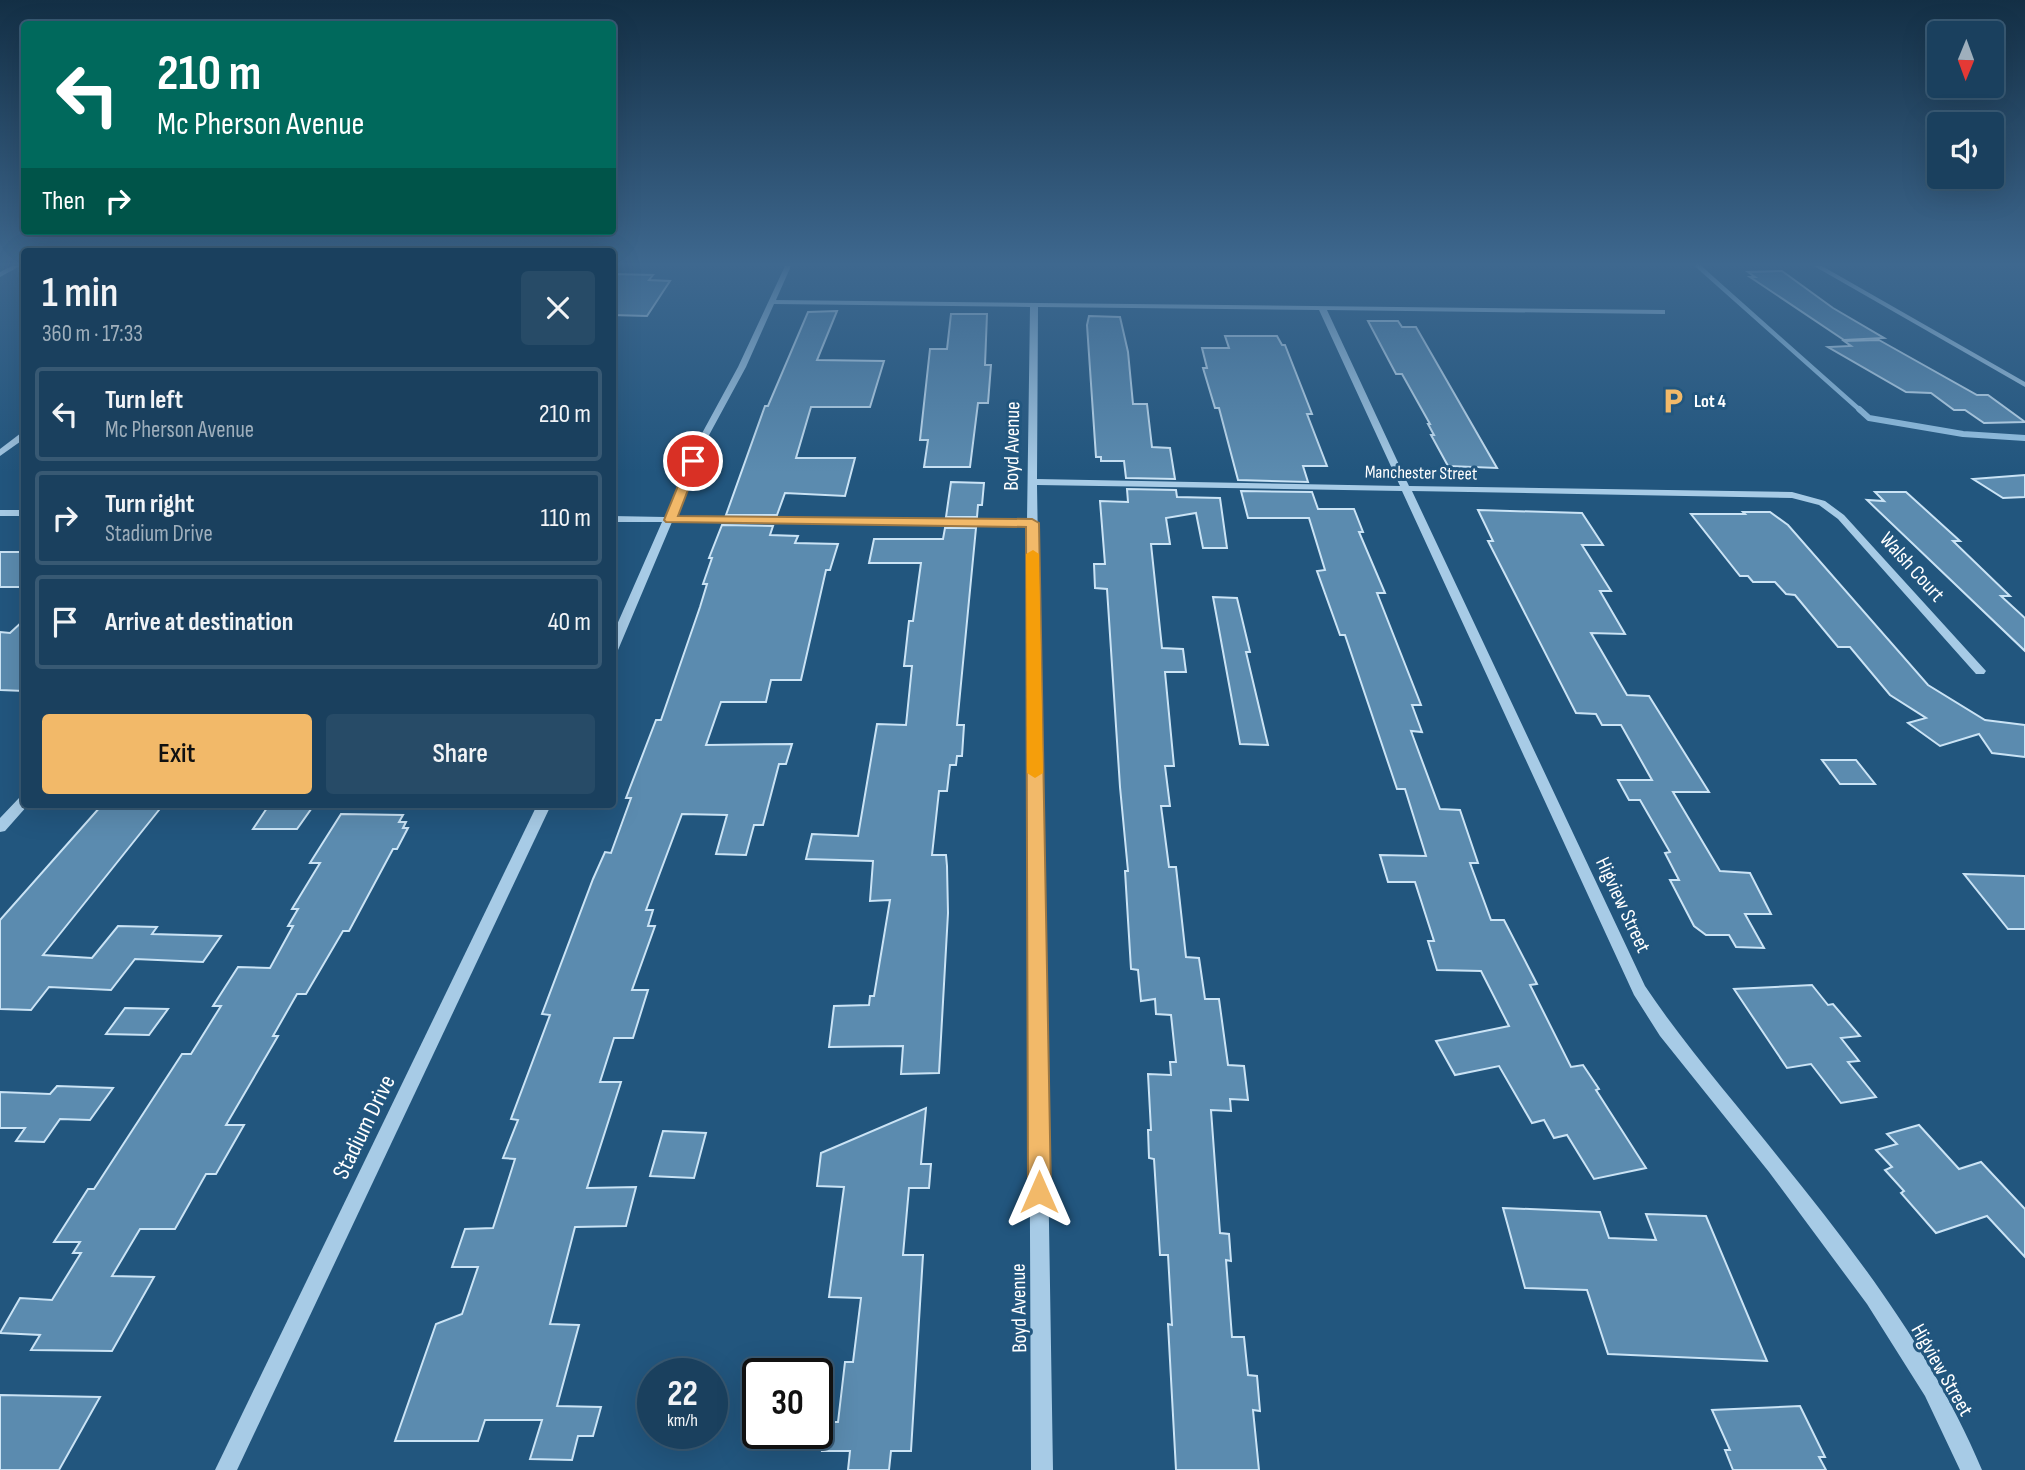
<!DOCTYPE html>
<meta charset="utf-8">
<style>
body{margin:0;font-family:"Sofia Sans Condensed",sans-serif;background:#274b67;color:#f1f3f6;height:100vh;display:flex;flex-direction:column;font-size:26px;white-space:nowrap}
*{box-sizing:border-box;margin:0}
p{font-size:23px;color:#9fafbc}
.icon{flex:none;width:38px;height:38px;fill:none;stroke:currentColor;stroke-width:2;stroke-linecap:round;stroke-linejoin:round}
.map{position:relative;flex:1;overflow:hidden}
.sheet{position:absolute;left:21px;top:248px;width:595px;height:560px;display:flex;flex-direction:column;background:#1a405e;border-radius:7px;box-shadow:0 7px 28px #0002,0 0 0 2px #385973}
.sheet>*{flex:none}
.top-card{position:absolute;left:21px;top:21px;width:595px;height:214px;border-radius:7px;box-shadow:0 7px 28px #0002,0 0 0 2px #385973;background:#00695c;color:#fff;overflow:hidden}
.needle{width:46px;rotate:181deg}
.buttons{position:absolute;left:1927px;top:21px;display:grid;gap:14px}
.buttons a{display:grid;place-items:center;width:77px;height:77px;border-radius:7px;background:#1a405e;box-shadow:0 7px 28px #0002,0 0 0 2px #385973;font-size:35px}
.speed{position:absolute;left:637px;top:1358px;display:flex;gap:14px;font-size:35px;font-weight:700;text-align:center}
.speed>*{display:grid;place-content:center;width:91px;height:91px;border-radius:50%;background:#1a405e;box-shadow:0 7px 28px #0002,0 0 0 2px #385973;line-height:1}
.speed small{font-size:18px;font-weight:400}
.speed .limit{border:4px solid #111;border-radius:10px;background:#fff;color:#111}
.pin{position:absolute;display:grid;place-items:center;width:60px;height:60px;color:#fff;margin:-30px;border:4px solid #fff;border-radius:50%;box-shadow:0 2px 7px #0007}
.me{position:absolute;width:77px;margin:-38px;rotate:0deg;stroke-linejoin:round;filter:drop-shadow(0 0 5px #0008)}
.turn{display:flex;align-items:center;gap:24px;height:147px;padding:0 21px;font-size:32px}
.turn .icon{width:91px;height:91px;stroke-width:2.5}
.turn b{display:block;font-size:49px;line-height:60px}
.then{display:flex;align-items:center;height:66px;padding:0 21px;background:#0003;gap:14px;font-size:26px}
.round{display:grid;place-items:center;flex:none;width:74px;height:74px;border-radius:7px;background:#274b67}
.headline{display:flex;align-items:center;justify-content:space-between;height:119px;padding:0 21px}
h1{font-size:42px;font-weight:600;line-height:52px}
.cta{display:flex;gap:14px;margin-top:auto;padding:14px 21px}
.cta a{flex:1;height:80px;border-radius:7px;background:#f2b969;color:#111;font-size:28px;font-weight:600;line-height:80px;text-align:center}
.cta a+a{background:#274b67;color:#f1f3f6}
ul{padding:0;list-style:none}
li{display:flex;align-items:center;gap:21px;height:94px;margin:0 14px 10px;padding:0 7px;border:4px solid #385973;border-radius:7px}
li div{flex:1}
li b{display:block;font-size:26px}
li em{font-style:normal}
.map>svg:first-child{display:block}
.lines{fill:none;stroke-linecap:round;stroke-linejoin:round}
.stream-far1{stroke:#9bc8e8;stroke-width:4.5}
.stream{stroke:#9bc8e8;stroke-width:6}
.building{fill:#5b8baf;stroke:#cae3f5;stroke-width:2}
.minor{fill:#a7cbe6;fill-rule:evenodd}
.route{fill:#f2b969;stroke:#9d7844;stroke-width:2}
.slow{fill:#f59e0b}
.labels{text-anchor:middle;dominant-baseline:central;stroke-width:6;stroke-linejoin:round;paint-order:stroke}
.far-poi-label{font-size:18px;font-weight:bold;fill:#fff;stroke:#22567e;text-anchor:start}
.far-street-label{font-size:18px;fill:#fff;stroke:#22567e}
.street-label{font-size:21px;fill:#fff;stroke:#22567e}
.near-street-label{font-size:24px;fill:#fff;stroke:#22567e}
</style>
<div class="map">
<svg width="2025" height="1470" viewBox="0 0 2025 1470">
<rect width="100%" height="100%" fill="#22567e"/>
<g class="lines">
<!-- stream-far1 -->
<path class="stream-far1" d="M1698 266 1861 411"/>
<!-- stream -->
<path class="stream" d="M1859 409 1869 418 1963 434 2025 438"/>
</g>
<!-- building -->
<g class="building">
<path d="M1782 271 1833 308 1884 338 1844 340 1750 277H1755L1748 272Z"/>
<path d="M612 274 653 275 649 280 670 281 647 316 612 315Z"/>
<path d="M837 311 817 360 884 361 870 407H811L796 458H855L845 496 785 493 777 515H726L765 406H768L808 312Z"/>
<path d="M951 314H987L985 365H991L988 403H978L970 467H924L928 440H920L930 349H947Z"/>
<path d="M1089 316 1120 317 1128 352 1133 404H1147L1152 447 1170 448 1175 479 1126 478 1124 461H1101V457H1096L1087 325Z"/>
<path d="M1368 321H1398L1402 327H1416L1497 468 1448 466 1431 435H1434L1428 424H1430L1402 374H1396Z"/>
<path d="M1225 336H1277L1282 345H1285L1312 414H1307L1327 466H1303L1308 482 1238 480 1219 408H1215L1203 368H1207L1202 348H1229Z"/>
<path d="M1879 340 1977 395H1988L2025 422 1984 423 1965 410H1954L1931 393 1906 392 1828 347 1851 346 1844 341Z"/>
<path d="M2025 475V497L2003 498 1973 479Z"/>
<path d="M951 482 984 483 982 505H978L977 517H946Z"/>
<path d="M1127 489 1176 490 1177 497 1220 498 1227 548H1203L1196 513 1166 518 1170 544H1151L1162 648 1183 649 1186 672H1165L1174 766H1165L1170 806H1161L1169 867H1176L1186 957 1199 958 1205 999H1219L1228 1065 1244 1066 1248 1100 1230 1099 1231 1111 1211 1110 1220 1233 1229 1234 1231 1261 1226 1260 1232 1337H1244L1248 1375 1257 1376 1260 1411 1253 1410 1259 1470H1176L1168 1324 1172 1325 1168 1255H1160L1154 1159 1149 1158 1148 1130H1151L1148 1074 1171 1075 1170 1062H1176L1171 1015 1156 1014 1155 999 1141 1001 1138 970 1131 969 1125 871H1128L1120 787 1107 589 1095 588 1094 564H1105L1100 501 1128 502Z"/>
<path d="M1241 491 1312 492 1318 509H1354L1363 532H1359L1385 593H1377L1421 705H1412L1422 732 1411 731 1440 809 1460 810 1478 863H1470L1491 920H1504L1537 984 1530 985 1571 1067 1583 1065 1599 1089 1596 1090 1646 1168 1594 1179 1567 1135 1554 1138 1544 1120 1532 1123 1499 1066 1455 1075 1436 1041 1509 1026 1481 971 1437 970 1428 941H1434L1415 882H1388L1380 855 1426 856 1405 789H1397L1345 635H1340L1317 571 1325 570 1309 518H1248Z"/>
<path d="M1875 492H1906L1960 541H1953L2010 596H2001L2025 618V651L1867 500 1884 501Z"/>
<path d="M1478 510 1582 513 1603 545H1582L1611 591H1600L1625 634 1591 633 1627 695 1649 696 1709 792H1673L1720 871 1750 873 1771 914H1745L1764 948 1736 947 1729 935H1706L1694 926 1670 880H1679L1665 853 1670 852 1640 800H1629L1618 780H1652L1621 725H1602L1596 714 1576 713 1488 541H1493Z"/>
<path d="M1743 512H1770L1788 525 1928 685 1985 720 2025 725V757L1992 753 1979 734 1940 746 1908 723 1926 718 1890 695 1850 647H1838L1795 595 1786 594 1775 582H1753L1748 576H1740L1691 514H1745Z"/>
<path d="M722 525 773 526 770 535 798 536 795 543 838 544 830 570H826L801 680H771L766 702H721L706 745 792 744 786 764H779L763 825H754L746 855 716 854 727 815 682 814 646 910H653L648 926H655L632 990H648L633 1038H614L600 1082H621L587 1188 636 1187 626 1226 575 1227 550 1324 579 1325 557 1406 601 1407 593 1436H578L572 1460 530 1459 542 1420H485L478 1441H395L436 1324 462 1314 478 1267H452L465 1229 493 1228 515 1159 503 1158 518 1120 511 1119 550 1015 542 1014 593 879 605 852 611 853 631 798H626L656 720H661L700 607 707 584H703L712 558H709Z"/>
<path d="M945 528H976L957 725H964L962 756H957L956 765H950L947 791H939L932 855H946L947 866 948 913 939 1073 901 1074 903 1046 829 1047 834 1006 869 1005 870 996H874L890 900 870 901 873 861 806 859 812 834 858 836 877 724 906 725 912 666H904L909 621H913L921 563H869L874 539H943Z"/>
<rect x="0" y="552" width="24" height="35"/>
<path d="M1213 597 1237 598 1250 652H1246L1268 745 1240 744Z"/>
<path d="M24 620V691L0 690V632L10 633Z"/>
<path d="M1822 760H1856L1875 784H1840Z"/>
<path d="M163 805 43 955 92 958 118 926 157 927 152 934 221 936 203 962 135 959 111 990 49 987 31 1010 0 1009V920L101 806Z"/>
<path d="M269 805H314L297 829H253Z"/>
<path d="M341 814 403 815 399 822H406L403 828H408L397 849H393L349 931H343L306 994H297L273 1036H278L226 1125H244L216 1174H206L175 1229H140L112 1276 154 1277 112 1351 31 1350 40 1335 0 1333 20 1298 52 1300 81 1253H73L80 1242H54L88 1189H94L182 1054H191L221 1006H213L238 967 270 968 293 926H288L298 909H292L320 863H310Z"/>
<path d="M1964 874 2025 876V929H2008Z"/>
<path d="M1812 985 1828 1005 1833 1004 1860 1036 1841 1038 1859 1061 1848 1062 1876 1097 1841 1103 1811 1064 1787 1068 1734 989Z"/>
<path d="M125 1008 168 1009 149 1035 106 1034Z"/>
<path d="M57 1086 113 1088 90 1120 60 1119 44 1142 16 1141 25 1128H0V1092L50 1094Z"/>
<path d="M926 1108 921 1164H931L929 1188H909L903 1255H923L911 1451H891L889 1470H848L850 1451H822L825 1422H838L845 1362H853L861 1298 829 1297 844 1187 817 1186 821 1153Z"/>
<path d="M1919 1125 1959 1169 1981 1162 2025 1209V1257L1987 1216 1936 1233 1901 1193 1904 1191 1885 1170 1892 1167 1876 1150 1897 1144 1887 1134Z"/>
<path d="M663 1131 706 1133 694 1178 650 1176Z"/>
<path d="M1503 1208 1600 1212 1609 1238 1656 1240 1646 1214 1706 1216 1767 1361 1608 1354 1587 1290 1525 1288Z"/>
<path d="M0 1395 100 1397 59 1470H0Z"/>
<path d="M1800 1406 1825 1457H1819L1826 1470H1733L1725 1450H1730L1712 1410Z"/>
</g>
<g class="lines">
<!-- minor -->
<g class="minor">
<path d="M12 266H20L0 277V272Z"/>
<path d="M785 266H791L776 300 1665 310V314H1662L1327 310 1409 486 1792 492 1825 501 1844 515 1986 671 1984 674H1976L1838 519 1819 505 1792 498 1412 491 1645 986C1685 1046 1734 1101 1779 1158 1857 1254 1934 1355 1982 1470H1960L1925 1396 1867 1304 1769 1172 1660 1036 1634 995 1402 491 1037 485 1053 1470H1031L1027 526 672 522 618 650 612 653V636L662 522H612V516L665 517 700 437 738 367ZM774 304 1030 307 1027 520 674 517 708 437 746 367ZM1038 307 1319 310 1400 486 1037 479Z"/>
<path d="M1814 266H1822L2025 382V387Z"/>
<path d="M21 433H24V439L0 456V449Z"/>
<rect x="0" y="510" width="24" height="6"/>
<path d="M24 796V805H28L5 831 0 832V818L19 798Z"/>
<path d="M537 805H551L237 1470H215Z"/>
</g>
</g>
<!-- sky -->
<linearGradient id="sky" x2="0" y2="1"><stop stop-color="#132f45"/><stop offset="0.56" stop-color="#3e688f"/><stop offset="1" stop-color="#3e688f" stop-opacity="0"/></linearGradient>
<rect width="2025" height="472" fill="url(#sky)"/>
<!-- route -->
<path class="route" d="M689 459 699 461 678 516 1032 519 1039 523 1051 1192 1047 1200 1039 1203 1031 1200 1028 1192 1026 527 666 522 664 520Z"/>
<!-- slow -->
<path class="slow" d="M1033 550 1039 554 1043 773 1035 778 1027 773 1026 554Z"/>
<!-- icons -->
<defs>
<g id="parking-bare" transform="scale(2.1)"><path d="M-3.5-5.5H1a3.5 3.5 0 0 1 0 7H-1V5.5H-3.5ZM-1-3.4V-.6H.8a1.4 1.4 0 0 0 0-2.8Z" fill="#f2b969" stroke="#22567e" stroke-width="2.5" paint-order="stroke"/></g>
</defs>
<g fill-rule="evenodd">
<use href="#parking-bare" x="1673" y="401"/>
</g>
<g class="labels">
<!-- far-poi labels -->
<g class="far-poi-label">
<text x="1694" y="401">Lot 4</text>
</g>
<!-- far-street labels -->
<g class="far-street-label">
<text transform="translate(1421 473) rotate(1)">Manchester Street</text>
</g>
<!-- street labels -->
<g class="street-label">
<text transform="translate(1012 446) rotate(-89)">Boyd Avenue</text>
<text transform="translate(1912 567) rotate(48)">Walsh Court</text>
<text transform="translate(1623 905) rotate(65)">Higview Street</text>
<text transform="translate(1019 1308) rotate(-91)">Boyd Avenue</text>
<text transform="translate(1942 1370) rotate(60)">Higview Street</text>
</g>
<!-- near-street labels -->
<g class="near-street-label">
<text transform="translate(364 1127) rotate(-64)">Stadium Drive</text>
</g>
</g>
</svg>
<div class="buttons">
<a><svg class="needle" viewBox="-14 -14 28 28"><path d="M0-13l5 13h-10z" fill="#e53935"/><path d="M0 13l5-13h-10z" fill="#9fafbc"/></svg></a>
<a><svg class="icon" aria-label="sound" viewBox="0 0 24 24"><path d="M4 9h4l5-4v14l-5-4H4zM17 9q2 3 0 6"/></svg></a>
</div>
<div class="speed"><div>22<small>km/h</small></div><div class="limit">30</div></div>
<div class="pin" style="left:693px;top:461px;background:#d93025"><svg class="icon" aria-label="arrive" viewBox="0 0 24 24"><path d="M6 21V4h12l-3 4 3 4H6"/></svg></div>
<svg class="me" style="left:1039px;top:1192px" viewBox="-20 -20 40 40"><path d="M0-17L14 15 0 8-14 15z" fill="#f2b969" stroke="#fff" stroke-width="4"/></svg>
<div class="top-card">
<div class="turn"><svg class="icon" aria-label="left" viewBox="0 0 24 24"><path d="M17 20v-9H6M10 6l-5 5 5 5"/></svg><div><b>210 m</b>Mc Pherson Avenue</div></div>
<div class="then">Then<svg class="icon" aria-label="right" viewBox="0 0 24 24"><path d="M7 20v-9h11M14 6l5 5-5 5"/></svg></div>
</div>
<section class="sheet">
<div class="headline"><div><h1>1 min</h1><p>360 m · 17:33</p></div><a class="round"><svg class="icon" aria-label="close" viewBox="0 0 24 24"><path d="M6 6l12 12M18 6L6 18"/></svg></a></div>
<ul>
<li><svg class="icon" aria-label="left" viewBox="0 0 24 24"><path d="M17 20v-9H6M10 6l-5 5 5 5"/></svg><div><b>Turn left</b><p>Mc Pherson Avenue</p></div><em>210 m</em></li>
<li><svg class="icon" aria-label="right" viewBox="0 0 24 24"><path d="M7 20v-9h11M14 6l5 5-5 5"/></svg><div><b>Turn right</b><p>Stadium Drive</p></div><em>110 m</em></li>
<li><svg class="icon" aria-label="arrive" viewBox="0 0 24 24"><path d="M6 21V4h12l-3 4 3 4H6"/></svg><div><b>Arrive at destination</b></div><em>40 m</em></li>
</ul>
<div class="cta"><a>Exit</a><a>Share</a></div>
</section>
</div>
